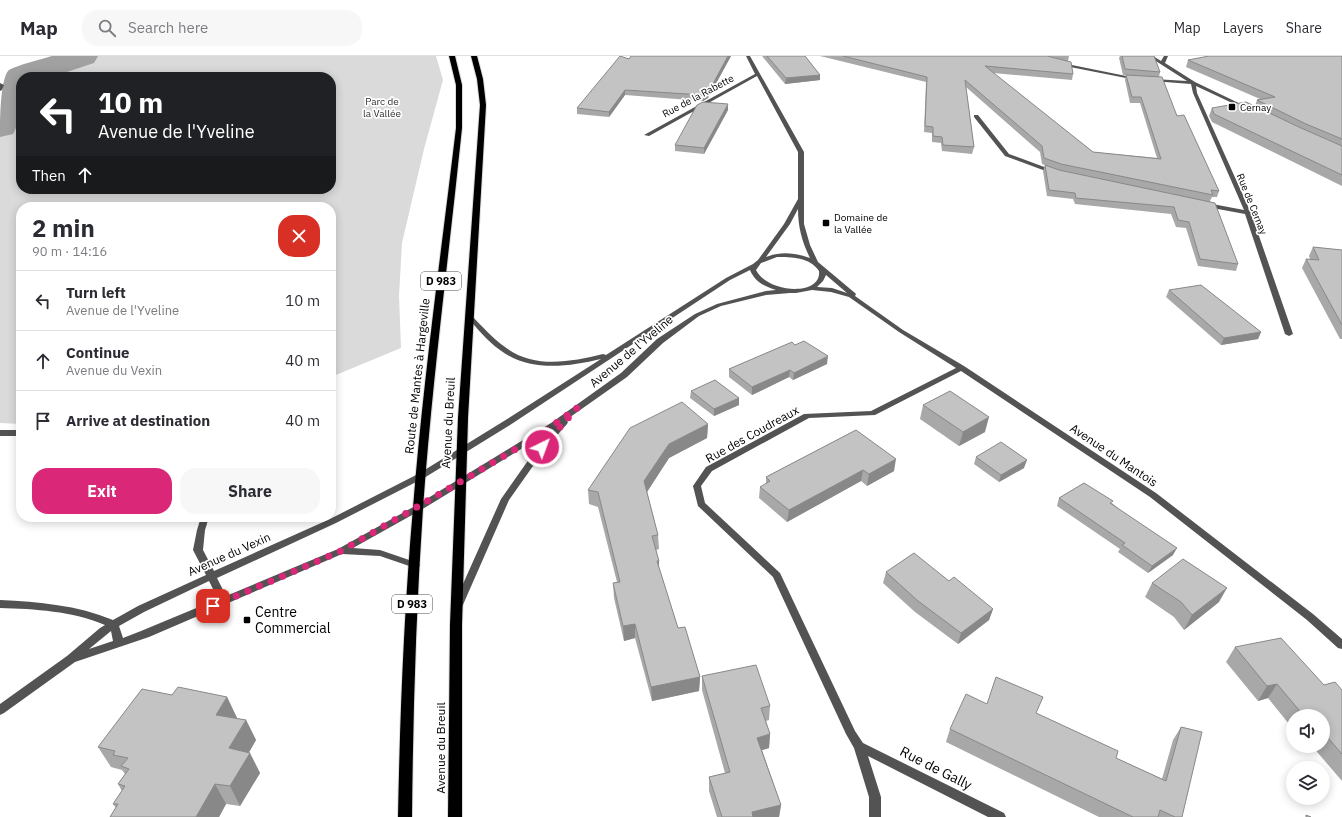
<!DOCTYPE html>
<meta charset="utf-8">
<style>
body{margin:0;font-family:"IBM Plex Sans",sans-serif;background:#f7f7f7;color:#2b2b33;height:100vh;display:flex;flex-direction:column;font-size:15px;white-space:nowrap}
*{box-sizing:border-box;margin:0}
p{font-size:13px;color:#7c7c81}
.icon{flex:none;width:22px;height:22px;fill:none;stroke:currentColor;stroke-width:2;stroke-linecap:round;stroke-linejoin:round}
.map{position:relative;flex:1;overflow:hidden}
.details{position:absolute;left:16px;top:146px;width:320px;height:320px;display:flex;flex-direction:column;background:#fff;border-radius:16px;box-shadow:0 2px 10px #0003}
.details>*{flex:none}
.guide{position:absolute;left:16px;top:16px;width:320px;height:122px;border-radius:16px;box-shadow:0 2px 10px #0003;background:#202124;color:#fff;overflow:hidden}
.fabs{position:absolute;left:1286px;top:653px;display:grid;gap:8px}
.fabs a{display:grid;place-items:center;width:44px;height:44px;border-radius:50%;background:#fff;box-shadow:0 2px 10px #0003;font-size:20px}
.pin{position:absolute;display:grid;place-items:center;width:34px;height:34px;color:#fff;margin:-17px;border-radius:8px;box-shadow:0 2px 6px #0006}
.me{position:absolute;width:44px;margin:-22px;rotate:42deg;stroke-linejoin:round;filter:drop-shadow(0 0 3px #0008)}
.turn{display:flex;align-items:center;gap:14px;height:84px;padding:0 16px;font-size:18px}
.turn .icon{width:52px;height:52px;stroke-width:2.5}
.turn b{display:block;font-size:28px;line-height:34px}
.then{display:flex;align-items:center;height:38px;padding:0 16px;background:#0003;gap:8px;font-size:15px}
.round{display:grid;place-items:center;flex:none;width:42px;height:42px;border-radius:16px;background:#f7f7f7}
.summary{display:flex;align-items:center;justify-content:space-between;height:68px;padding:0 16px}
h1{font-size:24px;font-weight:700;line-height:30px}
.cta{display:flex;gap:8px;margin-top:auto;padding:8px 16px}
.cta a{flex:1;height:46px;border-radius:16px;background:#db2777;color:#fff;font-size:16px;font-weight:700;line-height:46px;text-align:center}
.cta a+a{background:#f7f7f7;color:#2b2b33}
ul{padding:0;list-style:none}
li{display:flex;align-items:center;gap:12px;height:60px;padding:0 16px;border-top:1px solid #e1e1e2}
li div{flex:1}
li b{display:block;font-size:15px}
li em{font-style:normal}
header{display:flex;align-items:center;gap:24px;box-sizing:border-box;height:56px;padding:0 20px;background:#fff;border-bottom:1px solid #e1e1e2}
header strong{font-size:19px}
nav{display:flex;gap:22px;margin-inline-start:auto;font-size:14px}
.search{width:280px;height:36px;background:#f7f7f7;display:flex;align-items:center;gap:10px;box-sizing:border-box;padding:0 14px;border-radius:16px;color:#7c7c81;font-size:15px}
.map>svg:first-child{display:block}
.green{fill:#dadada}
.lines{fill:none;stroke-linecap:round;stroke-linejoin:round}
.river{fill:#a1a1a1;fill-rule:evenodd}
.primary-casing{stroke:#dbdbdb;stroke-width:2}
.street{fill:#535353;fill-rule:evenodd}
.primary{fill:#000;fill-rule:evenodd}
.wall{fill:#a8a8a8}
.shaded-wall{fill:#888}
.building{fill:#c3c3c3;stroke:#888}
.route{stroke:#db2777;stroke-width:7;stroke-dasharray:0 12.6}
.poi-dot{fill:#000;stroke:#fff;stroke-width:1.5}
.labels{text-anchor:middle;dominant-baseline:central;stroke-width:3.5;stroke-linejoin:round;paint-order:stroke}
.far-street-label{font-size:10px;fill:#000;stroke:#fff}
.far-park-label{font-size:10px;fill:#313131;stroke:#fff}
.far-poi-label{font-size:10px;fill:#000;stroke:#fff;text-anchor:start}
.shield{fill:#fff;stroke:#4c4c4c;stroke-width:1}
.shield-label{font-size:11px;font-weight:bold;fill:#000}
.street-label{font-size:12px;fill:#000;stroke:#fff}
.near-poi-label{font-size:14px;fill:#000;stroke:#fff;text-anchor:start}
.near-street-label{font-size:14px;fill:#000;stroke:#fff}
</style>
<header>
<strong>Map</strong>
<div class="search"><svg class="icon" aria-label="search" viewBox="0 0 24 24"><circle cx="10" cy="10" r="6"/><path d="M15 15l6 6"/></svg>Search here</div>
<nav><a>Map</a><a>Layers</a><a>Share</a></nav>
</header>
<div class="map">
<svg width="1342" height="761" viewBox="0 0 1342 761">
<rect width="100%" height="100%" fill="#fff"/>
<!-- green -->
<path class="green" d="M89 0H436L443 24 424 93 402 187 399 240 401 292 331 321V151H21V368L0 367V70L10 63 21 46V133H331V21H38L40 18Z"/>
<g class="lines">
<!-- river -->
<path class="river" d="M52 0H98L94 7 52 21H21V62L13 78 0 81C0 64 0 26 8 15 13 10 43 3 52 0Z"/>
<!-- primary casing -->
<g class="primary-casing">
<g id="primary">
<path d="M449 0H455L462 29V72C449 199 432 325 423 452 416 555 413 658 412 761H398C400 658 404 555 413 452 423 325 441 198 456 72V29Z"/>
<path d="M471 0H477L483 23 486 49 468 362 462 569V761H448L450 569 458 362 480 49 477 23Z"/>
</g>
</g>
<!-- street -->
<g class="street">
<path d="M746 0H750L804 96V168L810 189 818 206 855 237 856 238 855 240 903 274 964 310 1156 437 1313 558 1342 583V593L1338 592 1307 564 1150 441 961 315 875 359 809 362 712 415 701 430 705 447 780 517 855 675 863 687 1004 757 1006 761H988L868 700 881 741V761H869V741L854 692 846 678 773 521 698 450 693 430 706 411 804 358 871 355 956 312 899 276 849 241 831 236 812 234 796 237H790L766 239 721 250 699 260 663 287 627 321 566 364 568 366 567 368 545 393 509 444 462 551 459 552 456 551 454 548 501 443 539 389 554 373 421 454 353 492 380 494 418 507 420 509 418 511 415 512 380 500 342 498 149 581 75 606 4 657 0 659V648L67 600 100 572 105 569C72 555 35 553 0 552V544C39 546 77 549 113 564L138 550 206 519 193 494 197 474 201 461H209L205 474 203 494 214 515 330 463 418 418 504 365 601 303C567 311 529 316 500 294 487 285 477 272 467 261L466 260 467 259H471C482 270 492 282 505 291 534 313 570 306 603 298L606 299 726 222 753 208 758 204 784 168 798 143V96L757 20 649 80 644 79 755 18ZM798 153C798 171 802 186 810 202 795 197 781 195 766 201L790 168ZM777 201C791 201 810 201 819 215 822 241 767 237 756 214L761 207ZM750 214C755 226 764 230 776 234L766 235 717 248 695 258 657 283 621 317 551 367 415 450 338 493 226 540 217 522 336 467 424 422 510 369 730 224ZM826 219 847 237 832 232 817 231 823 225ZM209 525 218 543 141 575 123 582 119 570 144 556ZM111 575 113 585 89 593Z"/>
<path d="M1148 0H1153L1161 5 1164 0H1168L1165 7 1195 26 1249 52 1245 53 1196 30 1197 37 1251 157 1293 278 1289 280 1285 278 1245 158 1207 151 1204 149 1207 147 1244 154 1193 37 1191 28 1152 25V24L1154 23 1187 25Z"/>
<path d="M1062 7 1136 22 1138 23 1136 24 1060 9V7Z"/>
<path d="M0 27 4 29 2 34 0 35Z"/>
<path d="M974 59H978L1009 98 1055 115V117H1051L1005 100 974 61Z"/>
<rect x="0" y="374" width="21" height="6"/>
</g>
<!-- primary -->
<use href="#primary" class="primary"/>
</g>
<!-- wall -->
<g class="wall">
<path d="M731 0 708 42 703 45 625 39 609 61 577 58V52L629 3Z"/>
<path d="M762 0H805L820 19V24L785 28Z"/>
<path d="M820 0H1069L1068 5 1073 18 1072 24 993 17 1093 96 1157 102 1140 47H1130L1125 24 1126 19H1123L1119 2 1120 0H1154L1160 16 1159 21 1177 60 1219 135 1217 141H1212L1210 145 1238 208 1236 215 1198 210 1186 172 1176 171 1171 158 1075 148 1073 143 1047 140 1043 115 1045 109 1042 108 1040 96 966 31 974 91 972 98 942 95 941 87 932 86V77L924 76 926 26Z"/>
<path d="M1342 0V130L1212 66 1209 60 1212 52 1255 50 1257 44 1260 43 1186 11 1188 4Z"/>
<path d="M728 54 704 98 675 95V89Z"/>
<path d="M1313 191 1342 194V283H1340L1302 212 1306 203H1310L1309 200Z"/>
<path d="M1169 234 1261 276 1258 283 1221 289 1166 241Z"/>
<path d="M795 289 827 308 793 324 789 321 752 339 729 321V313Z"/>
<path d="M691 335 739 342V349L714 360 690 342Z"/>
<path d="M923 349 985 376 959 390 920 363Z"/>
<path d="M708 368 707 382 669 402 647 436 658 479 659 493 656 494 659 513 678 572 700 621 699 635 652 645 635 582 624 585 614 542 613 527 617 526 598 451 589 448 588 434Z"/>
<path d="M856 374 894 415 867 430 861 425 787 466 759 442 760 431 766 428V421Z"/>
<path d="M976 401 1024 412 999 426 974 408Z"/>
<path d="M1059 442 1112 447 1173 499 1148 517 1118 496 1120 493 1057 450Z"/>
<path d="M886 516 949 525 993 553 989 564 958 588 915 556 883 527Z"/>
<path d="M1152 527 1219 546 1184 574 1174 561 1145 541Z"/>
<path d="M1235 591 1324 629 1342 634V725L1312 690H1323V660H1293V673L1268 642 1258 645 1226 606Z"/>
<path d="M702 620 770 650 769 664 766 665 770 678 769 692 762 694 781 749 779 761H717L709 735V721L725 717 702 634Z"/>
<path d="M172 639 227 641 237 662H236L246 664 256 684 249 696 260 717 240 750 226 748 219 761H110L116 752 113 748 122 735 118 728 125 718 122 714 111 711 98 691Z"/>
<path d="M1036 657 1116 702 1162 723 1173 684 1181 671 1182 761H1099L946 686 950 673Z"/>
</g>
<!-- shaded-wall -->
<g class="shaded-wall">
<path d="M728 0H731L708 42 703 45V39Z"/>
<path d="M820 19V24L785 28 786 22Z"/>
<path d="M625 34V39L609 61V56Z"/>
<path d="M728 48V54L704 98V92Z"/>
<path d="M1261 276 1258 283 1221 289 1224 282Z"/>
<path d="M828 300 827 308 793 324 794 317Z"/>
<path d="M790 314 789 321 752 339V331Z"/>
<path d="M739 342V349L714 360V353Z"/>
<path d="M989 361 985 376 959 390 963 376Z"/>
<path d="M708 368 707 382 669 402 645 439 644 425 669 388Z"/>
<path d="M896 403 894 415 867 430 869 418Z"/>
<path d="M1027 404 1024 412 999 426 1001 419Z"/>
<path d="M863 414 861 425 787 466 789 454Z"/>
<path d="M1177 492 1173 499 1148 517 1152 510Z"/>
<path d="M657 505H659V519Z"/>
<path d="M1227 532 1219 546 1184 574 1192 559Z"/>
<path d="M993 553 989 564 958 588 961 577Z"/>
<path d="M635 568V582L624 585 623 570Z"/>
<path d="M700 621 699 635 652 645 651 631Z"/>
<path d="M1277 628 1268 642 1258 645 1267 630Z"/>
<path d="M227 641 237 662 226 679 216 659Z"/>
<path d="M246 664 256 684 240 712 229 692Z"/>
<path d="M770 678 769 692 756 696 757 682Z"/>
<path d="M250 697 260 717 240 750 230 730Z"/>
<path d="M215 728 226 748 219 761H196Z"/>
<path d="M781 749 779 761H751L752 756Z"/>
</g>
<!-- building -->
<g class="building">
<path d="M620 0 629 3 631 0H728L708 37 703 39 625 34 609 56 577 52Z"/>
<path d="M767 0H805L820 19 786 22Z"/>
<path d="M843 0H1047L1071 6 1073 18 985 10 1093 96 1161 103 1141 41H1132L1126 19 1162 21 1177 60 1184 59 1219 135 1211 134 1213 139 1061 108 1044 102 1042 90 965 24 974 91 943 89 942 81 933 80V71L925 70 927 21Z"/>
<path d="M1122 0H1154L1160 16 1125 13Z"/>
<path d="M1209 0H1342V83L1306 68 1257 44 1275 41 1188 4Z"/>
<path d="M703 46 728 48 704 92 675 89 697 49Z"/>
<path d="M1246 46 1301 72 1342 90V119L1214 58 1212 52Z"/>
<path d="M1045 109 1059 114 1215 147 1238 208 1200 203 1189 166 1178 164 1174 151 1076 142 1075 137 1049 134Z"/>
<path d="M1313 191 1342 194V269L1306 203 1319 204Z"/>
<path d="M1201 229 1261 276 1224 282 1169 234Z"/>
<path d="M804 285 828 300 794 317 790 314 752 331 729 313 792 286 795 289Z"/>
<path d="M715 324 739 342 714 353 691 335Z"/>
<path d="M950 335 989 361 963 376 923 349Z"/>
<path d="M682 346 708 368 669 388 644 425 658 479 652 480 659 505H657L678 572 685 571 700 621 651 631 635 568 623 570 613 527 620 526 598 436 588 434 630 372Z"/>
<path d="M856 374 896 403 869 418 863 414 789 454 760 431 770 425 766 421Z"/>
<path d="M1001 386 1027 404 1001 419 976 401Z"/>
<path d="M1084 427 1113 445 1110 447 1177 492 1152 510 1122 489 1125 487 1059 442Z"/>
<path d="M914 497 949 525 954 521 993 553 961 577 918 545 886 516Z"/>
<path d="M1183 503 1227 532 1192 559 1181 546 1152 527Z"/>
<path d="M1281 582 1324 629 1335 626 1342 634V698L1323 676V660H1304L1277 628 1267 630 1235 591Z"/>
<path d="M756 609 770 650 761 652 770 678 757 682 781 749 752 756 753 761H722L709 721 730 716 702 620Z"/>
<path d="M996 621 1043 641 1036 657 1118 695 1116 702 1166 725 1181 671 1202 676 1182 761H1175L1160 754 1158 761H1133L950 673 966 638 987 648Z"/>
<path d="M178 631 227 641 216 659 246 664 229 692 250 697 230 730 215 728 196 761H110L118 748H113L125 730 118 728 129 713 121 710 128 702 113 699 115 695 98 691 142 633 172 639Z"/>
<path d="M1306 759 1311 761H1306Z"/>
</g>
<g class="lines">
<!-- route -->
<path class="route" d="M213 550 341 495 460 426 541 378 577 352 542 391"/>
</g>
<!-- markers -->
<g class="poi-dot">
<rect x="1228" y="47" width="8" height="8" rx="2"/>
<rect x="822" y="163" width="8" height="8" rx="2"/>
<rect x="243" y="560" width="8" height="8" rx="2"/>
</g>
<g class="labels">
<!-- far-street labels -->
<g class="far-street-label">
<text transform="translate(698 40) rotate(-28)">Rue de la Rabette</text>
<text transform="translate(1252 148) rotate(68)">Rue de Cernay</text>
</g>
<!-- far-park labels -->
<g class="far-park-label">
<text x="382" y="45">Parc de<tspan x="382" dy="12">la Vallée</tspan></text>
</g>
<!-- far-poi labels -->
<g class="far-poi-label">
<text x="1240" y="51">Cernay</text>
<text x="834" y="161">Domaine de<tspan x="834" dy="12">la Vallée</tspan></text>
</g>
<!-- shield labels -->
<g class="shield">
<rect x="421" y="216" width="40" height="18" rx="3"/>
<rect x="392" y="539" width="40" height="18" rx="3"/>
</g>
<g class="shield-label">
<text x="441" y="225">D 983</text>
<text x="412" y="548">D 983</text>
</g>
<!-- street labels -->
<g class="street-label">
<text transform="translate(631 295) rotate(-40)">Avenue de l'Yveline</text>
<text transform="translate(417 320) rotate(-84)">Route de Mantes à Hargeville</text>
<text transform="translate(448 367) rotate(-87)">Avenue du Breuil</text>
<text transform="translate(752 378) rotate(-29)">Rue des Coudreaux</text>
<text transform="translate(1114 399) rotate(34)">Avenue du Mantois</text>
<text transform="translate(229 498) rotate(-24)">Avenue du Vexin</text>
<text transform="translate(440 692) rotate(-90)">Avenue du Breuil</text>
</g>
<!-- near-poi labels -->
<g class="near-poi-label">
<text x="255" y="556">Centre<tspan x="255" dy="16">Commercial</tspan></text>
</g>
<!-- near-street labels -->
<g class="near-street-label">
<text transform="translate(936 712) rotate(27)">Rue de Gally</text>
</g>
</g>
</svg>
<div class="fabs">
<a><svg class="icon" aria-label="sound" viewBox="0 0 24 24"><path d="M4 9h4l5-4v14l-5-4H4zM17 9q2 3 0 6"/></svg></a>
<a><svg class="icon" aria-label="layers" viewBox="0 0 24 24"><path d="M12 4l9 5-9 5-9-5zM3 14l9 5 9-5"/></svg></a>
</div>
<div class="pin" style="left:213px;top:550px;background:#d93025"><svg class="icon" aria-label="arrive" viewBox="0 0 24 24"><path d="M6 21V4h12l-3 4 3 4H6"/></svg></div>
<svg class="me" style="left:542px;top:391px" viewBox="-20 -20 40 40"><circle r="17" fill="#db2777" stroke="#fff" stroke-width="3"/><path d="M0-11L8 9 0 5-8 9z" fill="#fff"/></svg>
<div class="guide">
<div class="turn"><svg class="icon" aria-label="left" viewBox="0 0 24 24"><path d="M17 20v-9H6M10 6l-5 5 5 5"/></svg><div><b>10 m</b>Avenue de l'Yveline</div></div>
<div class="then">Then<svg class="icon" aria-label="ahead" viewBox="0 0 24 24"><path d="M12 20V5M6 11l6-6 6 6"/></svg></div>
</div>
<section class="details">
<div class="summary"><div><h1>2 min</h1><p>90 m · 14:16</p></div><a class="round" style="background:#d93025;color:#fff"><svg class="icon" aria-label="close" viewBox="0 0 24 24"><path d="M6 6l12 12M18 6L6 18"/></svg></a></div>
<ul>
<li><svg class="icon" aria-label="left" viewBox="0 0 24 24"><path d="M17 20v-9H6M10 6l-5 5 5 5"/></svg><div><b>Turn left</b><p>Avenue de l'Yveline</p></div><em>10 m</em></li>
<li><svg class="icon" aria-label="ahead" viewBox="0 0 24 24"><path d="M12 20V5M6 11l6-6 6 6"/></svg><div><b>Continue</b><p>Avenue du Vexin</p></div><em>40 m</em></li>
<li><svg class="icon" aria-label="arrive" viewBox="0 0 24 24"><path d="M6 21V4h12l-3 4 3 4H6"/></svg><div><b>Arrive at destination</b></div><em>40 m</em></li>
</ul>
<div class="cta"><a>Exit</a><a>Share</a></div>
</section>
</div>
